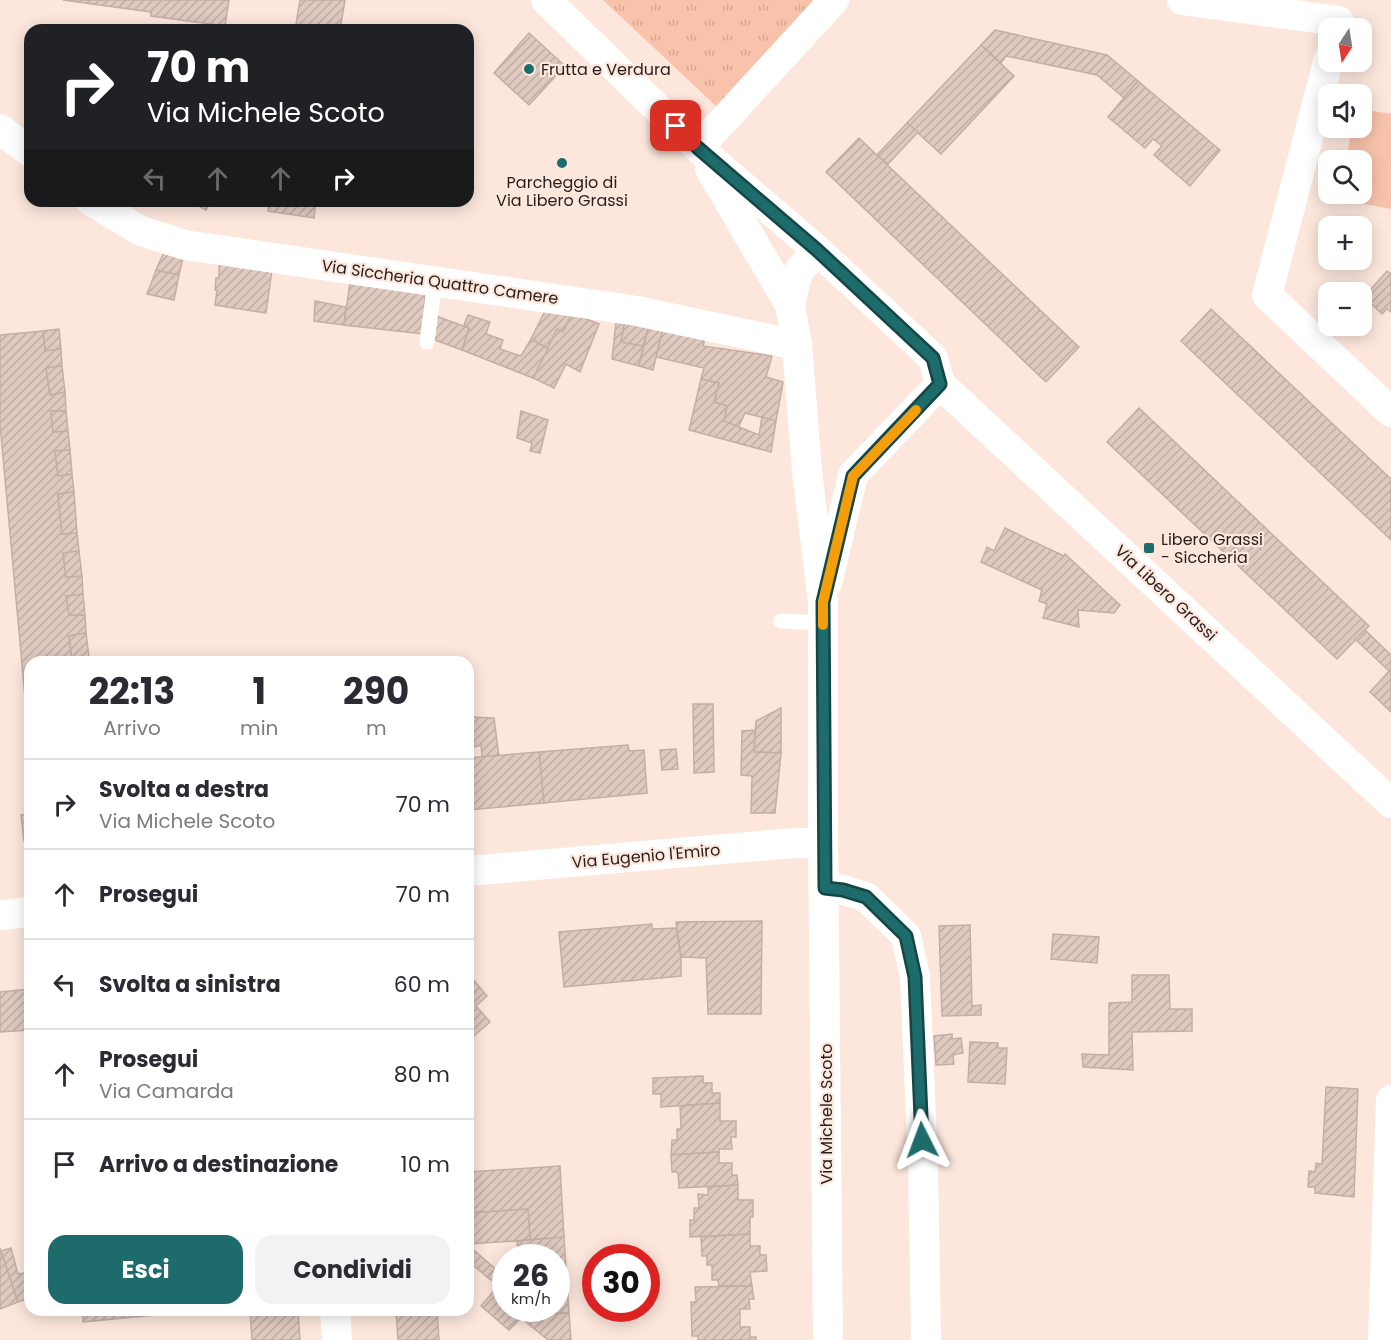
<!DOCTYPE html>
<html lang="it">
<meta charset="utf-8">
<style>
body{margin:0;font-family:Poppins,sans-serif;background:#f2f2f3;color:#2b2b33;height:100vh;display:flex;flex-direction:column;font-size:22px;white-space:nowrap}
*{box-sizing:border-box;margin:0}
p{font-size:20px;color:#7c7c81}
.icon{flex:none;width:33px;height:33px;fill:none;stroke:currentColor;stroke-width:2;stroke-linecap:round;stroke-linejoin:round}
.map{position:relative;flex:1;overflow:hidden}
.drawer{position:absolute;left:24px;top:656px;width:450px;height:660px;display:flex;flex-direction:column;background:#fff;border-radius:18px;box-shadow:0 3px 15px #0003}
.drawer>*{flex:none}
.hud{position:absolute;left:24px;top:24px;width:450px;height:183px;border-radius:18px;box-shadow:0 3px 15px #0003;background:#202124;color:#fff;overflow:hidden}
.needle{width:39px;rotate:192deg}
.fabs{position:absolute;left:1318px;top:18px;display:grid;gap:12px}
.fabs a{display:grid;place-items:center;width:54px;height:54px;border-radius:12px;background:#fff;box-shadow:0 3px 15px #0003;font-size:30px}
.speed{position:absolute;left:492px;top:1244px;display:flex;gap:12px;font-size:30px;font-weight:700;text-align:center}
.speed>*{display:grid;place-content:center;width:78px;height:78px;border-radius:50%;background:#fff;box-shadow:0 3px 15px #0003;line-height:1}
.speed small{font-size:15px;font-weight:400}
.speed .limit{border:9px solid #d22;background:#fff;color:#111}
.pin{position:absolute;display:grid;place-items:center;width:51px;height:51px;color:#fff;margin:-26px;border-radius:12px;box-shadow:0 3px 9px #0006}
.me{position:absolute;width:66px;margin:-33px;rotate:357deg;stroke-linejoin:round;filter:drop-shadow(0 0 4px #0008)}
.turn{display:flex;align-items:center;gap:21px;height:126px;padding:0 24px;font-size:27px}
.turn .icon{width:78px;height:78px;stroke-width:2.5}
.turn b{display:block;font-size:42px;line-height:51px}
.lanes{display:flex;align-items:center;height:57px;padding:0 24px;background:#0003;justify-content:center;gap:30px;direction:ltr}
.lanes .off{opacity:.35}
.eta{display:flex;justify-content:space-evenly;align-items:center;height:102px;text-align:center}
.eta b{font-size:36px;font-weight:700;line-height:42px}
.cta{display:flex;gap:12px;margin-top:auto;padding:12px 24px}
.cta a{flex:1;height:69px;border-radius:18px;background:#1e6b6b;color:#fff;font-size:24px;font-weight:700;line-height:69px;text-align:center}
.cta a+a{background:#f2f2f3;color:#2b2b33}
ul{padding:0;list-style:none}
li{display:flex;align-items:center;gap:18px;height:90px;padding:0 24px;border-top:2px solid #e1e1e2}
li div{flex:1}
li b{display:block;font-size:22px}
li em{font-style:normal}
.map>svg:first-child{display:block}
.grass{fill:url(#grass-tufts)}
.pitch{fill:#f8c3aa}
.building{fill:url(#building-hatch);stroke:#c4afa5;stroke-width:1.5}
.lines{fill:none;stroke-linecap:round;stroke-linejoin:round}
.service{stroke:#fff;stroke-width:15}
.minor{stroke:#fff;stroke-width:30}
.route-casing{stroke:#144646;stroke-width:15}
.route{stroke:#1e6b6b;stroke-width:10}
.slow{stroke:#f59e0b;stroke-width:10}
.poi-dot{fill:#1e6b6b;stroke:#fde7dd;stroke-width:2}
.labels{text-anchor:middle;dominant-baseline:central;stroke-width:4.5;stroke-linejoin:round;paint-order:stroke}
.poi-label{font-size:16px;fill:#261e1b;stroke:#fde7dd;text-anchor:start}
.street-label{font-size:16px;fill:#261e1b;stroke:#fde7dd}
</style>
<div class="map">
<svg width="1391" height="1340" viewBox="0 0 1391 1340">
<defs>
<pattern id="grass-tufts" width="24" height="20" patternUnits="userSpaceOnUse" patternTransform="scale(1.5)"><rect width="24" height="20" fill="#f8c3aa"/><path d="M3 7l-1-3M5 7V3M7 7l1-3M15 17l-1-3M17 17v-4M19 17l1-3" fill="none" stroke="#d4a792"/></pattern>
<pattern id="building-hatch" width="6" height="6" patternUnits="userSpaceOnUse" patternTransform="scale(1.5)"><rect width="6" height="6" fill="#e0cac0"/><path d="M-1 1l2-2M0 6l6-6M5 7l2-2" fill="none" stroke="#c0ada4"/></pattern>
</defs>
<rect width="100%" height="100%" fill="#fde7dd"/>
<!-- grass -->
<path class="grass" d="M603 0H814L717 107Z"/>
<!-- pitch -->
<path class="pitch" d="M1362 109 1391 114V209L1338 199 1339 194H1362V160H1346L1352 128H1362Z"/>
<!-- building -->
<g class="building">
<path d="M63 0H229L225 26 151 16V12Z"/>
<path d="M300 0H345L340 30H295Z"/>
<path d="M995 30 1107 55 1138 81 1124 98 1097 75 1006 56 1001 63 981 45Z"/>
<path d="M529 33 565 66 529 105 494 73Z"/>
<path d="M981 45 1014 76 941 154 907 123Z"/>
<path d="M1138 81 1220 150 1190 186 1154 155 1162 146 1153 139 1145 148 1108 117Z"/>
<path d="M907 123 918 132 888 164 877 155Z"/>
<path d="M859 138 1079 347 1046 382 826 172Z"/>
<path d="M189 201H211L206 210Z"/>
<path d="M269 201H316L314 218 268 211Z"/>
<path d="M164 252 183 258 179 275 156 270Z"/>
<path d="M219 263 272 270 266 313 215 305 217 290H215L216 278H219Z"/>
<path d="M156 270 179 275 174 300 147 294Z"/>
<path d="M1387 271 1391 274V312L1387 309 1382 314 1364 297Z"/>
<path d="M350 282 425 293 423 334 344 325Z"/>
<path d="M315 301 346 307 344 325 314 321Z"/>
<path d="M549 303 572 313 563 332 557 329 548 349 531 339Z"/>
<path d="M1211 309 1391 479V540L1181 341Z"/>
<path d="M572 313 599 324 580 372 566 364 554 388 533 378 557 329 563 332Z"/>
<path d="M617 313 626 315 621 342 643 346 639 366 612 359Z"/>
<path d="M468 315 490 322 486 334 503 340 500 349 521 356 531 339 548 349 533 378 462 350 469 328 464 325Z"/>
<path d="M626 315 650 321 643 346 621 342Z"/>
<path d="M436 316 469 328 462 350 432 339Z"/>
<path d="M650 321 664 325 653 370 639 366Z"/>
<path d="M664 325 705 338 703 346 772 356 766 377 783 382 776 421 745 413 738 428 724 421 727 406 714 402 719 383 701 379 704 368 656 357Z"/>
<path d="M59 329 61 349 45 351 43 331Z"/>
<path d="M43 331 45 351 61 349 62 366 46 368 50 395 65 392 66 411H51L53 432 68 431 70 450 55 451 58 476 72 474 74 492 58 494 62 534 77 533 79 551 63 553 66 577 82 576 83 594 66 596 69 615H85L86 633 69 636 72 660 89 657V662H30V707L26 708 0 424V335Z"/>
<path d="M62 366 65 392 50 395 46 368Z"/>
<path d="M701 379 719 383 714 402 727 406 724 421 759 435 762 417 776 421 771 452 689 430Z"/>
<path d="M1139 408 1369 626 1337 659 1107 442Z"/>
<path d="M51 411H66L68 431 53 432Z"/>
<path d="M521 411 548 420 540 453 530 451 532 443 517 438Z"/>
<path d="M70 450 72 474 58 476 55 451Z"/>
<path d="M74 492 77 533 62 534 58 494Z"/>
<path d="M1005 528 1064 556 1065 554 1120 605 1114 613 1078 610 1079 627 1043 618 1047 604 1039 601 1042 590 981 562 987 547 994 551Z"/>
<path d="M79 551 82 576 66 577 63 553Z"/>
<path d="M83 594 85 615H69L66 596Z"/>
<path d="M1365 630 1391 655V669L1389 671 1355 639Z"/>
<path d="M86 633 89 657 72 660 69 636Z"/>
<path d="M1391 669V712L1370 692Z"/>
<path d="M693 704H713L714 772 694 773Z"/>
<path d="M781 708V753L754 752 756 721Z"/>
<path d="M471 717 494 718 499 756 482 757 481 745 474 747Z"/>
<path d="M755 730 754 752 781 753 775 813H751L752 776 741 775 742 731Z"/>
<path d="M628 745 629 751 644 750 647 793 544 803 539 752Z"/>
<path d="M676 749 678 769 662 770 660 750Z"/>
<path d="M539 752 544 803 468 810V758Z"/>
<path d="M30 814V841H24L21 815Z"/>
<path d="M762 921 761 1014H708L706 958 681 957 676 922Z"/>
<path d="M652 924V929L676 928 681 957V976L564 987 559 932Z"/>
<path d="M970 925 972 1006 981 1005V1015L942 1016 939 926Z"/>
<path d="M1053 934 1099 937 1097 963 1051 959Z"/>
<path d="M1132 975H1169L1170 1009H1192V1031L1132 1032 1133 1070 1083 1067 1082 1054 1109 1055V1003L1132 1002Z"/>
<path d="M471 977 487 996 476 1006 490 1022 468 1041V980Z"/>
<path d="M30 989V1030L0 1032V992Z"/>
<path d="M952 1034V1039L961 1038 963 1053 953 1055 954 1064 936 1065 934 1036Z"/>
<path d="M970 1042 998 1043V1048H1007L1005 1084 968 1082Z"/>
<path d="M703 1076V1083H712V1093H720V1103L661 1107V1094H653V1078Z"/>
<path d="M1326 1087 1358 1089 1354 1197 1315 1193V1187H1308L1309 1171 1315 1172 1316 1163 1322 1164Z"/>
<path d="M720 1103V1121H736V1137H731L732 1149H719V1152L671 1155 672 1140H677V1129H681L680 1106Z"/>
<path d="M719 1152V1163H732V1175H737L738 1185 679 1188 678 1172H672L671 1155Z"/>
<path d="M560 1166 564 1237 530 1240 528 1209 468 1213V1172Z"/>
<path d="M738 1185V1200H753V1217H750V1234L690 1237V1220H694V1208H699L698 1194 708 1195V1187Z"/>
<path d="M528 1209 530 1240 468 1244V1213Z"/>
<path d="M750 1234V1246H760V1255H766L767 1271 750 1272 752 1286H719L718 1280H712V1265H707V1256H702L701 1237Z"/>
<path d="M564 1237 569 1313 523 1315 522 1308H556V1257H518L517 1241Z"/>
<path d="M468 1245 506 1278V1308H522L523 1315 569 1313 571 1340H548L521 1318 509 1330 481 1306 498 1286 468 1261Z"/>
<path d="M0 1248 18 1302 0 1309Z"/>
<path d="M11 1248 18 1274 30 1272V1298L18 1302 1 1251Z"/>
<path d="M752 1286 754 1299H749L750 1309H740V1327H750V1337H756V1340H698V1336H692L691 1302H696L695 1287Z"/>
<path d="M82 1310H197V1311L83 1322Z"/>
<path d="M250 1310H298L300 1340H252Z"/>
<path d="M396 1310H437L439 1340H398Z"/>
</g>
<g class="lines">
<!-- service -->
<g class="service">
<path d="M427 342 435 281"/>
<path d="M781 621 823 623"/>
</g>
<!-- minor -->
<g class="minor">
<path d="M546 0 698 148 817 250 933 358 940 384"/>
<path d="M1182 0 1339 21"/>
<path d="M1329 58 1267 295 1391 412"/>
<path d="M0 129 30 152"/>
<path d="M698 148 834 0"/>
<path d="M710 169 790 305"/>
<path d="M91 201 141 231 185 245 637 311 797 345"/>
<path d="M817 250 798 272 790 305 797 345 807 471 823 602V842L828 1340"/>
<path d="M940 384 1391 803"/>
<path d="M827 583 853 475 940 384"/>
<path d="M468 871 781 844 823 842"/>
<path d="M824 888 843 890 866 897 906 936 915 977 923 1163 926 1340"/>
<path d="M0 915 30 912"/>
<path d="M335 1310 337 1340"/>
<path d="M1383 1340 1391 1100"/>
</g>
</g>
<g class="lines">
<!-- route casing -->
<g class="route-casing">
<path id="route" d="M676 126 698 148 817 250 933 358 940 384 853 476 823 602 825 888 843 890 866 897 906 936 915 977 922 1140"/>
</g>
<!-- route -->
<use href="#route" class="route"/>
<!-- slow -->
<path class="slow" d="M823 625V602L853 476 916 410"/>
</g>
<!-- markers -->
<g class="poi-dot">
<circle cx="529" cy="69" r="6"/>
<circle cx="562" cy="163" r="6"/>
<rect x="1143" y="542" width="12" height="12" rx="3"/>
</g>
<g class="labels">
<!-- poi labels -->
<g class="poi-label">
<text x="541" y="69">Frutta e Verdura</text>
<text x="562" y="182" text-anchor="middle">Parcheggio di<tspan x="562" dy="18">Via Libero Grassi</tspan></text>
<text x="1161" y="539">Libero Grassi<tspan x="1161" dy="18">- Siccheria</tspan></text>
</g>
<!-- street labels -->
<g class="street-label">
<text transform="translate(440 282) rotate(8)">Via Siccheria Quattro Camere</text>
<text transform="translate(1166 593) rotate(43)">Via Libero Grassi</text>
<text transform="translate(646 856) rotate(-5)">Via Eugenio l'Emiro</text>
<text transform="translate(826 1114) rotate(-90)">Via Michele Scoto</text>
</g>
</g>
</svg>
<div class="fabs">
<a><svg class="needle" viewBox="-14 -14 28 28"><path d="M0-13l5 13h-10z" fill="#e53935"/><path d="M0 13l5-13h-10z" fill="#7c7c81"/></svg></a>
<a><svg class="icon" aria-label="sound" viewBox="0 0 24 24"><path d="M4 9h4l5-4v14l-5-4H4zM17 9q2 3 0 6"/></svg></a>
<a><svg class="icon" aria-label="search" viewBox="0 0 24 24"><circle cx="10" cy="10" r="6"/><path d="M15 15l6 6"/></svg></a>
<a>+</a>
<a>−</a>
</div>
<div class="speed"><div>26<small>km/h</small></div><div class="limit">30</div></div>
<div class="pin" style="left:676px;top:126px;background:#d93025"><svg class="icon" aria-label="arrive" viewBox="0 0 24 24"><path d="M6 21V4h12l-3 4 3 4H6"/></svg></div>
<svg class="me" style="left:922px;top:1140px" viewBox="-20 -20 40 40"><path d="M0-17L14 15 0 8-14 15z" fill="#1e6b6b" stroke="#fff" stroke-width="4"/></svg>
<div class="hud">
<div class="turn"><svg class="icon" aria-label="right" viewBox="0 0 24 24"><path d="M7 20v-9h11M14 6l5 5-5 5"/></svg><div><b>70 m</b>Via Michele Scoto</div></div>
<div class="lanes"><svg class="icon off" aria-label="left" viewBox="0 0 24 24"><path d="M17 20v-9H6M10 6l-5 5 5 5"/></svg><svg class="icon off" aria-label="ahead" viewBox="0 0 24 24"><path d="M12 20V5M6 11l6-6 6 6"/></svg><svg class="icon off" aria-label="ahead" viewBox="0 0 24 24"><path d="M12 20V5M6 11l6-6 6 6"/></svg><svg class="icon" aria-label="right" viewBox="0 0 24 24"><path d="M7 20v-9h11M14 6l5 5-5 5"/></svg></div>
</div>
<section class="drawer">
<div class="eta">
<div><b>22:13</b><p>Arrivo</p></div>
<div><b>1</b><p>min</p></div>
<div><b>290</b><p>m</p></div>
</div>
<ul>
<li><svg class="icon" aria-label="right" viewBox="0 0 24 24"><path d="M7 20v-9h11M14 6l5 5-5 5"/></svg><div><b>Svolta a destra</b><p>Via Michele Scoto</p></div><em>70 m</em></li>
<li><svg class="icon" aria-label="ahead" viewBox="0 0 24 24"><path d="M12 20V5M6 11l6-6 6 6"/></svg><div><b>Prosegui</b></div><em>70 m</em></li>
<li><svg class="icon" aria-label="left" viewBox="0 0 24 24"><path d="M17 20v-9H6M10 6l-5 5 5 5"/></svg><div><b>Svolta a sinistra</b></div><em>60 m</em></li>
<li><svg class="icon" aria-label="ahead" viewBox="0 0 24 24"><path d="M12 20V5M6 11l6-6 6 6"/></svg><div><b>Prosegui</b><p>Via Camarda</p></div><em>80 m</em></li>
<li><svg class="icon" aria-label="arrive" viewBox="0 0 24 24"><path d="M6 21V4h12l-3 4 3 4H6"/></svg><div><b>Arrivo a destinazione</b></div><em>10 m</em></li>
</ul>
<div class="cta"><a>Esci</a><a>Condividi</a></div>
</section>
</div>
